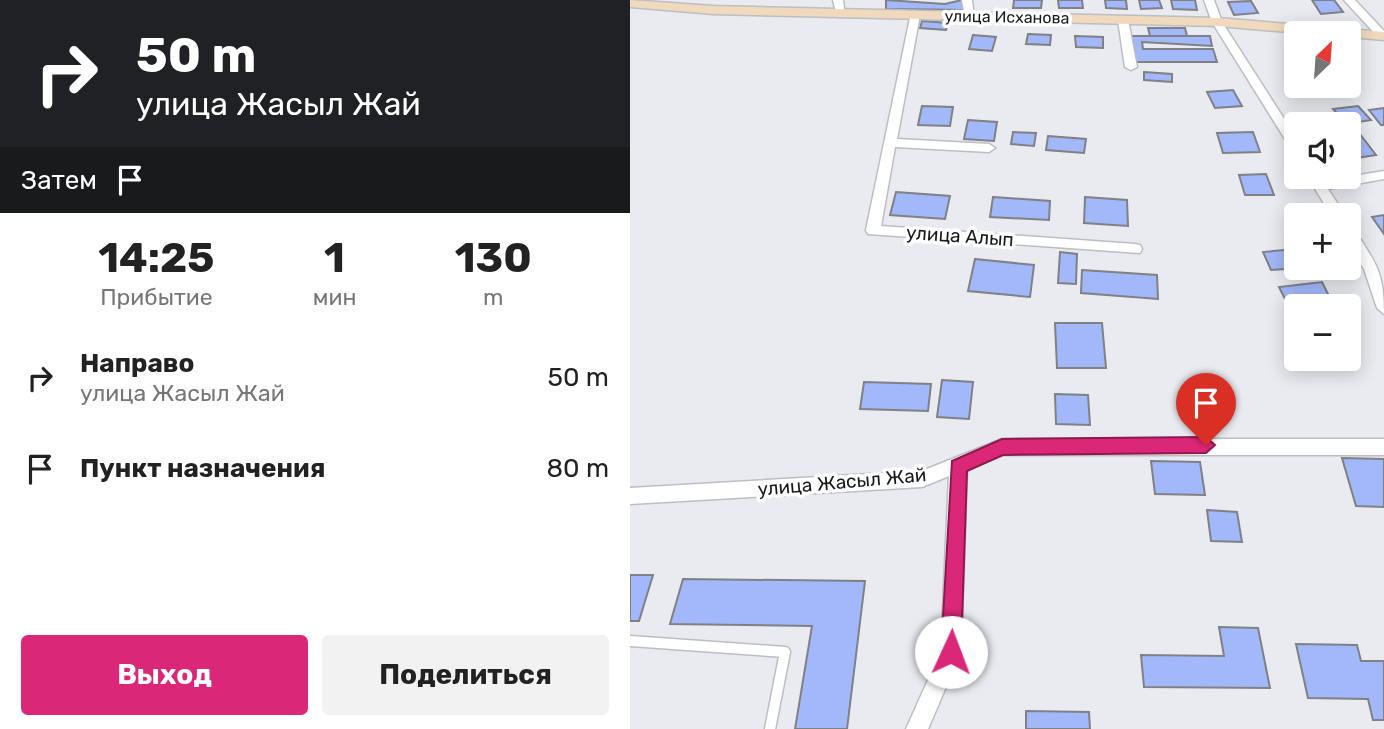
<!DOCTYPE html>
<html lang="ru">
<meta charset="utf-8">
<style>
body{margin:0;font-family:Rubik,sans-serif;background:#f2f2f2;color:#222;height:100vh;display:flex;flex-direction:column;font-size:26px;white-space:nowrap}
*{box-sizing:border-box;margin:0}
p{font-size:23px;color:#767676}
.icon{flex:none;width:38px;height:38px;fill:none;stroke:currentColor;stroke-width:2;stroke-linecap:round;stroke-linejoin:round}
.map{position:relative;flex:1;overflow:hidden}
.details{display:flex;flex-direction:column;background:#fff;width:630px}
.details>*{flex:none}
.guide{background:#202124;color:#fff;overflow:hidden}
.needle{width:46px;rotate:25deg}
.controls{position:absolute;left:654px;top:21px;display:grid;gap:14px}
.controls a{display:grid;place-items:center;width:77px;height:77px;border-radius:7px;background:#fff;box-shadow:0 4px 18px #0003;font-size:35px}
.pin{position:absolute;display:grid;place-items:center;width:60px;height:60px;color:#fff;margin:-72px -30px;border-radius:50% 50% 50% 0;rotate:-45deg;box-shadow:0 0 7px #0007}
.pin .icon{rotate:45deg}
.me{position:absolute;width:77px;margin:-38px;rotate:2deg;stroke-linejoin:round;filter:drop-shadow(0 0 5px #0008)}
.turn{display:flex;align-items:center;gap:24px;height:147px;padding:0 21px;font-size:32px}
.turn .icon{width:91px;height:91px;stroke-width:2.5}
.turn b{display:block;font-size:49px;line-height:60px}
.then{display:flex;align-items:center;height:66px;padding:0 21px;background:#0003;gap:14px;font-size:26px}
.eta{display:flex;justify-content:space-evenly;align-items:center;height:119px;text-align:center}
.eta b{font-size:42px;font-weight:700;line-height:49px}
.button{display:flex;gap:14px;margin-top:auto;padding:14px 21px}
.button a{flex:1;height:80px;border-radius:7px;background:#db2777;color:#fff;font-size:28px;font-weight:700;line-height:80px;text-align:center}
.button a+a{background:#f2f2f2;color:#222}
ul{padding:0;list-style:none}
li{display:flex;align-items:center;gap:21px;height:91px;padding:0 21px}
li div{flex:1}
li b{display:block;font-size:26px}
li em{font-style:normal}
main{display:flex;flex:1;min-height:0}
.map>svg:first-child{display:block}
.building{fill:#a3b8fa;stroke:#7f8185;stroke-width:2}
.lines{fill:none;stroke-linecap:round;stroke-linejoin:round}
.lane-casing{stroke:#bcbec3;stroke-width:13}
.street-casing{stroke:#bcbec3;stroke-width:3}
.secondary-casing{stroke:#bcbec3;stroke-width:3}
.lane{stroke:#fff;stroke-width:10}
.street{fill:#fff;fill-rule:evenodd}
.secondary{fill:#f0d9bc;fill-rule:evenodd}
.route{fill:#db2777;stroke:#8e194d;stroke-width:2}
.labels{text-anchor:middle;dominant-baseline:central;stroke-width:7;stroke-linejoin:round;paint-order:stroke}
.far-street-label{font-size:16px;fill:#18191a;stroke:#fff}
.street-label{font-size:19px;fill:#18191a;stroke:#fff}
</style>
<main>
<section class="details">
<div class="guide">
<div class="turn"><svg class="icon" aria-label="right" viewBox="0 0 24 24"><path d="M7 20v-9h11M14 6l5 5-5 5"/></svg><div><b>50 m</b>улица Жасыл Жай</div></div>
<div class="then">Затем<svg class="icon" aria-label="arrive" viewBox="0 0 24 24"><path d="M6 21V4h12l-3 4 3 4H6"/></svg></div>
</div>
<div class="eta">
<div><b>14:25</b><p>Прибытие</p></div>
<div><b>1</b><p>мин</p></div>
<div><b>130</b><p>m</p></div>
</div>
<ul>
<li><svg class="icon" aria-label="right" viewBox="0 0 24 24"><path d="M7 20v-9h11M14 6l5 5-5 5"/></svg><div><b>Направо</b><p>улица Жасыл Жай</p></div><em>50 m</em></li>
<li><svg class="icon" aria-label="arrive" viewBox="0 0 24 24"><path d="M6 21V4h12l-3 4 3 4H6"/></svg><div><b>Пункт назначения</b></div><em>80 m</em></li>
</ul>
<div class="button"><a>Выход</a><a>Поделиться</a></div>
</section>
<div class="map">
<svg width="754" height="729" viewBox="0 0 754 729">
<rect width="100%" height="100%" fill="#e9ebf0"/>
<!-- building -->
<g class="building">
<path d="M256 0 315 4 332 0 334 10 256 9Z"/>
<path d="M384 0H412L411 8H383Z"/>
<path d="M428 0H452L453 8H429Z"/>
<path d="M475 0H496L497 9 476 8Z"/>
<path d="M509 0H529L532 8 511 9Z"/>
<path d="M541 0H565L567 10 543 9Z"/>
<path d="M682 0H704L713 12 691 14Z"/>
<path d="M621 1 628 13 604 15 598 2Z"/>
<path d="M292 21 318 23 316 30 290 28Z"/>
<path d="M518 28H555L557 36H520Z"/>
<path d="M398 34 421 35 420 45 396 44Z"/>
<path d="M343 35 366 37 362 51 339 49Z"/>
<path d="M445 36 473 37V48L446 47Z"/>
<path d="M501 36H580L582 46 512 42 513 49H583L587 62H506Z"/>
<path d="M514 72 542 74V82L514 80Z"/>
<path d="M603 90 612 106 585 108 577 92Z"/>
<path d="M292 106 323 107 320 126 288 125Z"/>
<path d="M728 106 741 120 716 124 703 109Z"/>
<path d="M754 108V125H751L739 110Z"/>
<path d="M338 120 367 122 364 141 334 139Z"/>
<path d="M719 129H726L746 155 720 159Z"/>
<path d="M383 132 406 133 404 146 381 144Z"/>
<path d="M623 132 630 152 593 153 587 133Z"/>
<path d="M418 136 456 139 454 153 416 150Z"/>
<path d="M636 174 644 195H615L609 175Z"/>
<path d="M266 192 320 196 315 219 260 215Z"/>
<path d="M363 197 420 201 419 220 360 217Z"/>
<path d="M455 197 497 200 498 226 454 223Z"/>
<path d="M754 215V234L742 217Z"/>
<path d="M666 249 667 268H673L641 270 633 252Z"/>
<path d="M430 252 447 254 446 284 428 283Z"/>
<path d="M345 259 404 265 400 297 338 291Z"/>
<path d="M452 270 527 275 528 299 451 293Z"/>
<path d="M692 282 704 306H667V310L661 311 649 287Z"/>
<path d="M425 323H472L476 368H427Z"/>
<path d="M312 380 343 382 339 419 307 417Z"/>
<path d="M234 382 301 384 298 411 230 409Z"/>
<path d="M425 394 458 395 460 425 426 424Z"/>
<path d="M712 458 754 459V507L726 506Z"/>
<path d="M521 461 570 462 575 495 525 494Z"/>
<path d="M577 510 607 512 612 542 581 541Z"/>
<path d="M0 575H23L9 621H0Z"/>
<path d="M53 579 235 581 217 729H165L182 626 40 624Z"/>
<path d="M589 627 628 628 640 688 514 687 511 655 594 656Z"/>
<path d="M666 644 727 645 731 661H754V720H743L738 699 678 698Z"/>
<path d="M396 711 459 712 460 729H396Z"/>
</g>
<g class="lines">
<!-- lane casing -->
<g class="lane-casing">
<path id="lane" d="M0 641 155 652 140 729"/>
</g>
<!-- street casing -->
<g class="street-casing">
<g id="street">
<path d="M203 0H213L215 16H207Z"/>
<path d="M332 0H342L344 18 335 16Z"/>
<path d="M574 0H584L592 22 667 139V153L663 152 582 22Z"/>
<path d="M714 0H725L754 31V36H747Z"/>
<path d="M281 13 290 15 267 139 359 144 365 148 359 152 265 147 251 226 505 244 510 245 512 249 510 253 238 234 236 230Z"/>
<path d="M493 17 498 20 507 67 501 70 495 67 488 20Z"/>
<path d="M754 171V179L698 189 715 215H701L679 179 690 177 693 181Z"/>
<path d="M719 228 724 229C746 264 754 271 754 314L747 308 734 269 719 245Z"/>
<path d="M372 439H754V455H372L337 469 331 652 298 729H276L311 651 319 476 292 487 0 504V488L292 471Z"/>
</g>
</g>
<!-- secondary casing -->
<g class="secondary-casing">
<path id="secondary" d="M0 0 83 6 587 18 754 32V40L719 37V33H670L587 26 83 14 0 7Z"/>
</g>
<!-- lane -->
<use href="#lane" class="lane"/>
<!-- street -->
<use href="#street" class="street"/>
<!-- secondary -->
<use href="#secondary" class="secondary"/>
</g>
<!-- route -->
<path class="route" d="M576 437 585 445 576 453 373 455 337 471 331 652 328 659 321 662 314 659 311 652 322 461 372 439Z"/>
<g class="labels">
<!-- far-street labels -->
<g class="far-street-label">
<text transform="translate(377 17) rotate(1)">улица Исханова</text>
</g>
<!-- street labels -->
<g class="street-label">
<text transform="translate(330 236) rotate(4)">улица Алып</text>
<text transform="translate(212 482) rotate(-5)">улица Жасыл Жай</text>
</g>
</g>
</svg>
<div class="controls">
<a><svg class="needle" viewBox="-14 -14 28 28"><path d="M0-13l5 13h-10z" fill="#e53935"/><path d="M0 13l5-13h-10z" fill="#767676"/></svg></a>
<a><svg class="icon" aria-label="sound" viewBox="0 0 24 24"><path d="M4 9h4l5-4v14l-5-4H4zM17 9q2 3 0 6"/></svg></a>
<a>+</a>
<a>−</a>
</div>
<div class="pin" style="left:576px;top:445px;background:#d93025"><svg class="icon" aria-label="arrive" viewBox="0 0 24 24"><path d="M6 21V4h12l-3 4 3 4H6"/></svg></div>
<svg class="me" style="left:321px;top:652px" viewBox="-20 -20 40 40"><circle r="19" fill="#fff"/><path d="M0-13L10 11 0 6-10 11z" fill="#db2777"/></svg>
</div>
</main>
